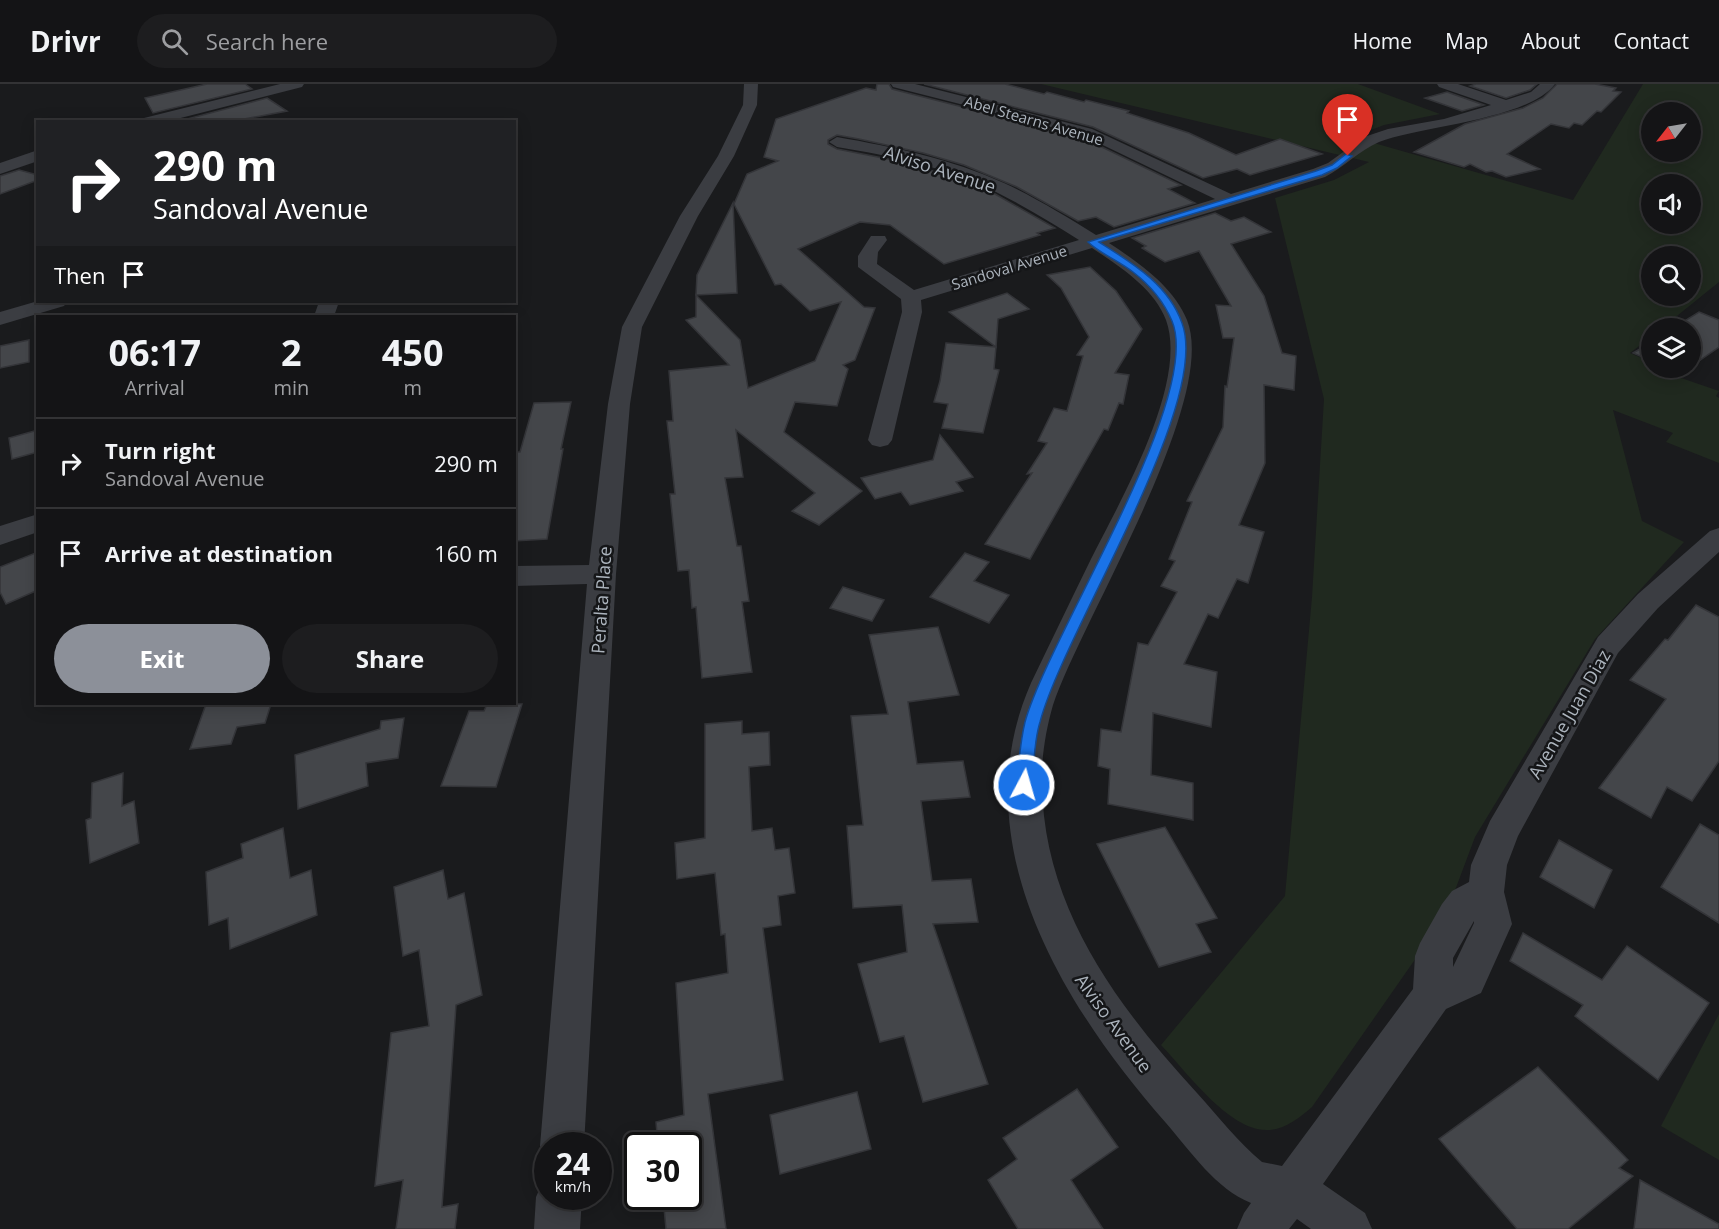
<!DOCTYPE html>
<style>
body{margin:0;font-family:"Open Sans",sans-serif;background:#1d1d1f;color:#f1f3f6;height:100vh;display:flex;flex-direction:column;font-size:22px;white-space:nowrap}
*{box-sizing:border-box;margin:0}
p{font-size:20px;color:#9d9ea1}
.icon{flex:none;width:33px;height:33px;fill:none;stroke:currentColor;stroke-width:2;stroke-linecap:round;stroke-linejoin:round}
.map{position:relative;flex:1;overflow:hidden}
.details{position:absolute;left:36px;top:231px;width:480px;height:390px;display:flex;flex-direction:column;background:#141416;border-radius:0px;box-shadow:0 3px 15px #0003,0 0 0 2px #333335}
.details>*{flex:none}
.top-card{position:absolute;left:36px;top:36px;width:480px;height:183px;border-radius:0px;box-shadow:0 3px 15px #0003,0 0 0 2px #333335;background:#202124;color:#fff;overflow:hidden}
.needle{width:39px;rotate:239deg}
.controls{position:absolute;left:1641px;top:18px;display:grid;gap:12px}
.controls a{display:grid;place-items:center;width:60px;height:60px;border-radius:50%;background:#141416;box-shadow:0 3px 15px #0003,0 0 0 2px #333335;font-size:30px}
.speed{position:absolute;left:534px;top:1048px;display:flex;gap:12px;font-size:30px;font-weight:700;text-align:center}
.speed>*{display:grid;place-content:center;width:78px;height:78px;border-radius:50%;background:#141416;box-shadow:0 3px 15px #0003,0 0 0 2px #333335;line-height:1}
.speed small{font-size:15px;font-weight:400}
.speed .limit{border:3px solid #111;border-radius:9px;background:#fff;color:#111}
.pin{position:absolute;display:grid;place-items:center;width:51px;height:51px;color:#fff;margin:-62px -26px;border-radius:50% 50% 50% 0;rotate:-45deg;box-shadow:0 0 6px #0007}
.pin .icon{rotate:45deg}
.me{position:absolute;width:66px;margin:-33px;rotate:6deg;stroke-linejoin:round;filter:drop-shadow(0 0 4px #0008)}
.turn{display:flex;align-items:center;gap:21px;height:126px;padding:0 18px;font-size:27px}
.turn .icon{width:78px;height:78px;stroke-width:2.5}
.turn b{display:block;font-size:42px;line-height:51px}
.then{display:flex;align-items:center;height:57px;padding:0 18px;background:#0003;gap:12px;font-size:22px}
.eta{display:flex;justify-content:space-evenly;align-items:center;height:102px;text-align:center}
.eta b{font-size:36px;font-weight:700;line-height:42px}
.action{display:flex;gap:12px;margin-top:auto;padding:12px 18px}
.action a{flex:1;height:69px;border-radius:36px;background:#8c9099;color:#fff;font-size:24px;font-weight:700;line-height:69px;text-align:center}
.action a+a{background:#1d1d1f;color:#f1f3f6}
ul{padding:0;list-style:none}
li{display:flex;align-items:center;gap:18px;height:90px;padding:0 18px;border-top:2px solid #333335}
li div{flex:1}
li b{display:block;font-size:22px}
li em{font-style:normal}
header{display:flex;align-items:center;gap:36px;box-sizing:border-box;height:84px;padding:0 30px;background:#141416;border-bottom:2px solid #333335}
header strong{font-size:28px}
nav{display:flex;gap:33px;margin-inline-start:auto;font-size:21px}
.search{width:420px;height:54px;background:#1d1d1f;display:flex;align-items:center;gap:15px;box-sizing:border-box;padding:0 21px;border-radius:33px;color:#9d9ea1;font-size:22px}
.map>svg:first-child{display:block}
.green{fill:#20291f;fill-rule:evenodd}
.building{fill:#44464a;stroke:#343539;stroke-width:1.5}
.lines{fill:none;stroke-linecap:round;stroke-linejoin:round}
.minor{fill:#3b3d42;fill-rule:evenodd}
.route{fill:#1a73e8;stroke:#114b97;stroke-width:1.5}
.labels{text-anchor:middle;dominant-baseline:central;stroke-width:5;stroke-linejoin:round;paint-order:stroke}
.far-street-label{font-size:15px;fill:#acb4bd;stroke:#151618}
.street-label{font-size:18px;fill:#acb4bd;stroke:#151618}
</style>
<header>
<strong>Drivr</strong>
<div class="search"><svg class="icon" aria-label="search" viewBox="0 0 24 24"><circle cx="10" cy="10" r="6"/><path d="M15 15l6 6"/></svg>Search here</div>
<nav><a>Home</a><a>Map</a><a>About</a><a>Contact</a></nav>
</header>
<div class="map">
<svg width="1719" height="1145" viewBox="0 0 1719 1145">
<rect width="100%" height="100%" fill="#1a1b1d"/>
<!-- green -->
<g class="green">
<path d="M1041 0H1358L1440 30 1384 41 1353 53 1573 116 1643 0H1719V198L1662 244H1652L1651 253 1630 269 1651 278 1652 284 1719 307 1716 312 1719 314V379L1666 358 1673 349 1613 326 1642 437 1684 458 1595 555 1475 753 1454 809 1430 854 1312 1023C1299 1034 1285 1046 1267 1046 1229 1047 1185 986 1161 961L1285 812 1312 513 1324 315 1275 114 1334 96 1369 78ZM1652 28H1690V68H1652ZM1652 100H1690V140H1652ZM1652 172H1690V212H1652Z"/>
<path d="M1719 930V1076L1661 1042Z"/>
</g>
<!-- building -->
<g class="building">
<path d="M207 0H245L252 5 153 29 145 14Z"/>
<path d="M877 0H889L892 5 1081 53 1181 101 1168 105 1195 119 1114 143 1096 133 1078 137 1017 103 964 81 923 69 859 55 837 51 828 56V60L837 65 898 77 957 94 995 110 1055 144 1037 149 1040 151 944 180 890 141 860 138 798 165 864 223 875 224 855 276 843 281 848 285 837 322 795 318 784 348 862 407 819 441 792 427 815 409 736 346 743 393 725 394 737 462H741L749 517 742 518 752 588 702 594 696 523 692 524 689 486 678 487 670 410H675L667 337H673L669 287 729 281 686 236 696 233V211L740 256 748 304 815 277 841 218 810 227 781 200 775 201 734 120 747 90 778 77 764 73 776 35 866 4 876 6Z"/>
<path d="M924 0H1005L1044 10 1047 8 1084 18 1086 16 1129 27 1127 29 1189 49 1236 71 1280 55 1322 70 1250 91 1237 85 1203 94 1093 43Z"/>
<path d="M1476 0H1537L1530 6 1506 14 1470 2Z"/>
<path d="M1557 0H1595L1616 4 1613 7 1621 8 1601 28 1597 27 1582 41 1574 39 1569 44 1551 40 1507 70 1540 85 1506 93 1492 87 1486 88 1470 80 1464 83 1414 68 1465 40 1523 24 1543 14Z"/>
<path d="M1447 8 1484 21 1462 27 1425 14Z"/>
<path d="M267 14 287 27 228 38H176Z"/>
<path d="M19 86 38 91V96L0 110V92Z"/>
<path d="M733 119 737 209 696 211 697 191Z"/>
<path d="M1215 129 1231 137 1244 133 1271 148 1231 160 1264 212 1282 269 1296 272 1294 306 1264 301 1265 379 1239 441 1264 448 1248 499 1237 495 1218 534 1208 530 1184 580 1217 588 1211 643 1153 629 1151 691 1193 699V736L1108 720 1110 685 1098 682 1101 645 1121 648 1138 559 1148 561 1177 508 1161 502 1175 477 1169 475 1192 418 1187 417 1223 343 1225 302 1227 303 1234 254H1223L1216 221 1231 222 1199 167 1165 178 1142 164 1146 162 1132 154Z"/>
<path d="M1090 183 1116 207 1142 245 1115 289 1129 291 1123 320 1119 319 1108 346 1104 345 1030 475 985 460 1032 389 1027 390 1047 359 1038 357 1054 324 1067 327 1083 272 1077 271 1089 253 1061 204 1047 191Z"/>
<path d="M1007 209 1029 225 998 235 996 263 949 228Z"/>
<path d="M1699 228 1719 236V263L1690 283V244H1673Z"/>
<path d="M29 256V278L0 284V262Z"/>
<path d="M1652 258V277L1633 269Z"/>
<path d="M946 259 996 263 994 285 999 286 983 349 942 344 948 320 934 318 940 297Z"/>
<path d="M571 318 561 365H563L547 455 514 457V368H520L534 319Z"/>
<path d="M38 346V368L12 375 9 354Z"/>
<path d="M940 351 973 393 956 398 963 407 910 421 901 408 875 415 861 394 933 376Z"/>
<path d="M38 468V506L6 520 0 508V483Z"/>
<path d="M965 469 989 478 974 497 1009 511 989 539 930 513Z"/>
<path d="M843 503 884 516 872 537 830 524Z"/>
<path d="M1696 521 1719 533V677L1692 717 1667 703 1651 734 1599 704 1666 615 1630 596 1665 555 1668 556Z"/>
<path d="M938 543 959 611 908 618 917 680 963 677 970 713 921 717 932 797 971 795 978 838 933 840 988 1000 923 1018 904 952 880 958 858 880 907 868 902 821 853 824 847 742 863 741 851 632 888 630 869 551Z"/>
<path d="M206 620H271L265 639 237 643 231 660 190 665Z"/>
<path d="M487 620H522L496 703 441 702 469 627H484Z"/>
<path d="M404 634 398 674 366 679 368 702 298 725 295 671 380 645 381 637Z"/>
<path d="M742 637V650L769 648 770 681 749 683 752 747 772 744 775 766 789 764 795 809 778 812 781 841 763 844 783 996 708 1010 726 1145H666L663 1113H688V1062H658L656 1038 684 1031 676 899 728 889 725 850 721 851 715 789 677 795 675 759 705 754V640Z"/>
<path d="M123 689 122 722 134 717 139 759 90 779 86 736 91 734 92 699Z"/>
<path d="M1700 740 1719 751V839L1661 803Z"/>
<path d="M1165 743 1217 834 1196 840 1211 868 1159 883 1097 760Z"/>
<path d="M283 744 290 794 311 786 317 831 230 865 228 834 209 841 206 788 243 774 241 760Z"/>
<path d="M1559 756 1612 786 1594 824 1540 793Z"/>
<path d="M443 786 448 815 464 809 482 911 456 921 442 1123 458 1120 455 1145H396L403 1096 375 1102 391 949 429 942 419 866 403 872 394 803Z"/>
<path d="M1523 849 1602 896 1627 862 1709 919 1658 996 1575 932 1583 921 1510 877Z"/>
<path d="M1538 983 1628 1076 1619 1084 1633 1092 1568 1145H1517L1439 1055Z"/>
<path d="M1077 1005 1118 1063 1071 1096 1103 1145H1018L988 1096 1017 1075 1003 1054Z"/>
<path d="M857 1008 871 1065 780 1090 770 1031Z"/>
<path d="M1640 1096 1719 1140V1145H1634Z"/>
</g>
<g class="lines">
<!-- minor -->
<g class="minor">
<path d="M280 0H304L302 3 165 38H138L140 35Z"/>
<path d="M744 0H758L757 21 734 72 698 132 642 243 630 320 616 490 584 1062H548V1078L540 1062 587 500 514 502V482L589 481 608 320 622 243 680 132 718 72 743 21Z"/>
<path d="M891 0H915L1092 45 1231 110 1313 85 1328 79 1364 53 1388 45 1444 35 1491 21 1439 3 1437 0H1458L1506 16 1531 8 1540 0H1555C1528 36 1421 42 1379 58 1360 66 1344 83 1325 93L1109 159C1139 179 1173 202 1187 236 1219 316 1082 535 1053 621 1046 645 1041 675 1042 699 1043 823 1117 922 1197 1009 1218 1032 1238 1058 1262 1078L1282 1082 1413 905 1415 872 1420 859 1442 820 1452 807 1469 798 1471 781 1490 737 1598 553 1638 510 1710 447 1719 444V468L1658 524 1618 569 1518 752 1507 781 1504 808 1512 840 1481 909 1446 925 1323 1100 1365 1129 1372 1145H1311L1297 1135 1289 1145H1237L1244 1129 1251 1119C1216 1105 1191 1068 1166 1039 1063 922 961 758 1031 599 1051 557 1071 516 1091 475 1119 419 1189 299 1166 236 1154 204 1119 182 1092 164L921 216 922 228 892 356 888 361 880 363 872 361 868 356 902 228 901 215 858 183V172L871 152H885L887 156 878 168 877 180 914 206 1079 156C1052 139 1024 122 996 108 947 83 891 72 837 63L829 58 837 53C894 63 951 75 1004 99 1036 114 1067 133 1096 151L1215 115 1082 51 893 3ZM1474 837V839L1453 883V874Z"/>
<path d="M38 66V77L0 90V79Z"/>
<path d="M38 217 67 218 64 222 0 241V228Z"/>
<path d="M319 218H339L334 232H314Z"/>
<path d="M38 430V448L0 461V442Z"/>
<path d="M548 1095V1113H582L580 1145H534L536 1113 543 1097Z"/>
</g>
</g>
<!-- route -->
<path class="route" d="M1346 70 1352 72 1337 84 1322 91 1099 158C1132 179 1168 200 1182 239 1212 320 1064 547 1040 638 1034 657 1034 680 1032 701L1029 705 1024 707 1018 705 1016 701C1019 680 1020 658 1025 638 1049 551 1204 314 1172 237 1164 218 1150 201 1133 188 1119 177 1101 170 1088 158L1316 87 1332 81Z"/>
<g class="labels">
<!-- far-street labels -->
<g class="far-street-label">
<text transform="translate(1034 36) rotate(16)">Abel Stearns Avenue</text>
<text transform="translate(1009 183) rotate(-17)">Sandoval Avenue</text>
</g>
<!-- street labels -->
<g class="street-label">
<text transform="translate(940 85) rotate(18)">Alviso Avenue</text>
<text transform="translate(601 516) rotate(-86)">Peralta Place</text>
<text transform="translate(1569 630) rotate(-60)">Avenue Juan Diaz</text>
<text transform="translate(1114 939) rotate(54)">Alviso Avenue</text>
</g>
</g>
</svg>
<div class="controls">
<a><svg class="needle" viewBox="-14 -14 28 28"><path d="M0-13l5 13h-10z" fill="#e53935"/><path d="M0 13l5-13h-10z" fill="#9d9ea1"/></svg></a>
<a><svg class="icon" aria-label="sound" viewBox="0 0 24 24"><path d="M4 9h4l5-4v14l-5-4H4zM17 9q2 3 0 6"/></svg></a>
<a><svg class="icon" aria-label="search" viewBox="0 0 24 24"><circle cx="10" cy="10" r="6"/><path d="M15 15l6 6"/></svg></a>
<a><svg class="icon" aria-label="layers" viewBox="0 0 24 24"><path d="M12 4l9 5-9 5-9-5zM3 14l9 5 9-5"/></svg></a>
</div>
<div class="speed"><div>24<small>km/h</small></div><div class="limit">30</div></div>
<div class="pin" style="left:1348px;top:72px;background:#d93025"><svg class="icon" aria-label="arrive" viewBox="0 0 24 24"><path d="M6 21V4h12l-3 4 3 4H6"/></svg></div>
<svg class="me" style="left:1024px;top:701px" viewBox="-20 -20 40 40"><circle r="17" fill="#1a73e8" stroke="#fff" stroke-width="3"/><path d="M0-11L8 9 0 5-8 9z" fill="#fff"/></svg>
<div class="top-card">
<div class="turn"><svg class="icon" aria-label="right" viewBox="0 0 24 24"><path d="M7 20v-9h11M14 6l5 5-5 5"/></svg><div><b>290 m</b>Sandoval Avenue</div></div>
<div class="then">Then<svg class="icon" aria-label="arrive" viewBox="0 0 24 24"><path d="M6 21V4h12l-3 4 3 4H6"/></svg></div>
</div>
<section class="details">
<div class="eta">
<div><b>06:17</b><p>Arrival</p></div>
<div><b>2</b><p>min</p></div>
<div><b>450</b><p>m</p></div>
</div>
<ul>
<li><svg class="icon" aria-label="right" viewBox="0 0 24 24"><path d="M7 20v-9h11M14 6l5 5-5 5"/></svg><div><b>Turn right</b><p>Sandoval Avenue</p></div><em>290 m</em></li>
<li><svg class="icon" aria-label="arrive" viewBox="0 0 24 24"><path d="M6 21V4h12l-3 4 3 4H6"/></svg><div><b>Arrive at destination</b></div><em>160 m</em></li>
</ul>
<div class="action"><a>Exit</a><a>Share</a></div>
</section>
</div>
